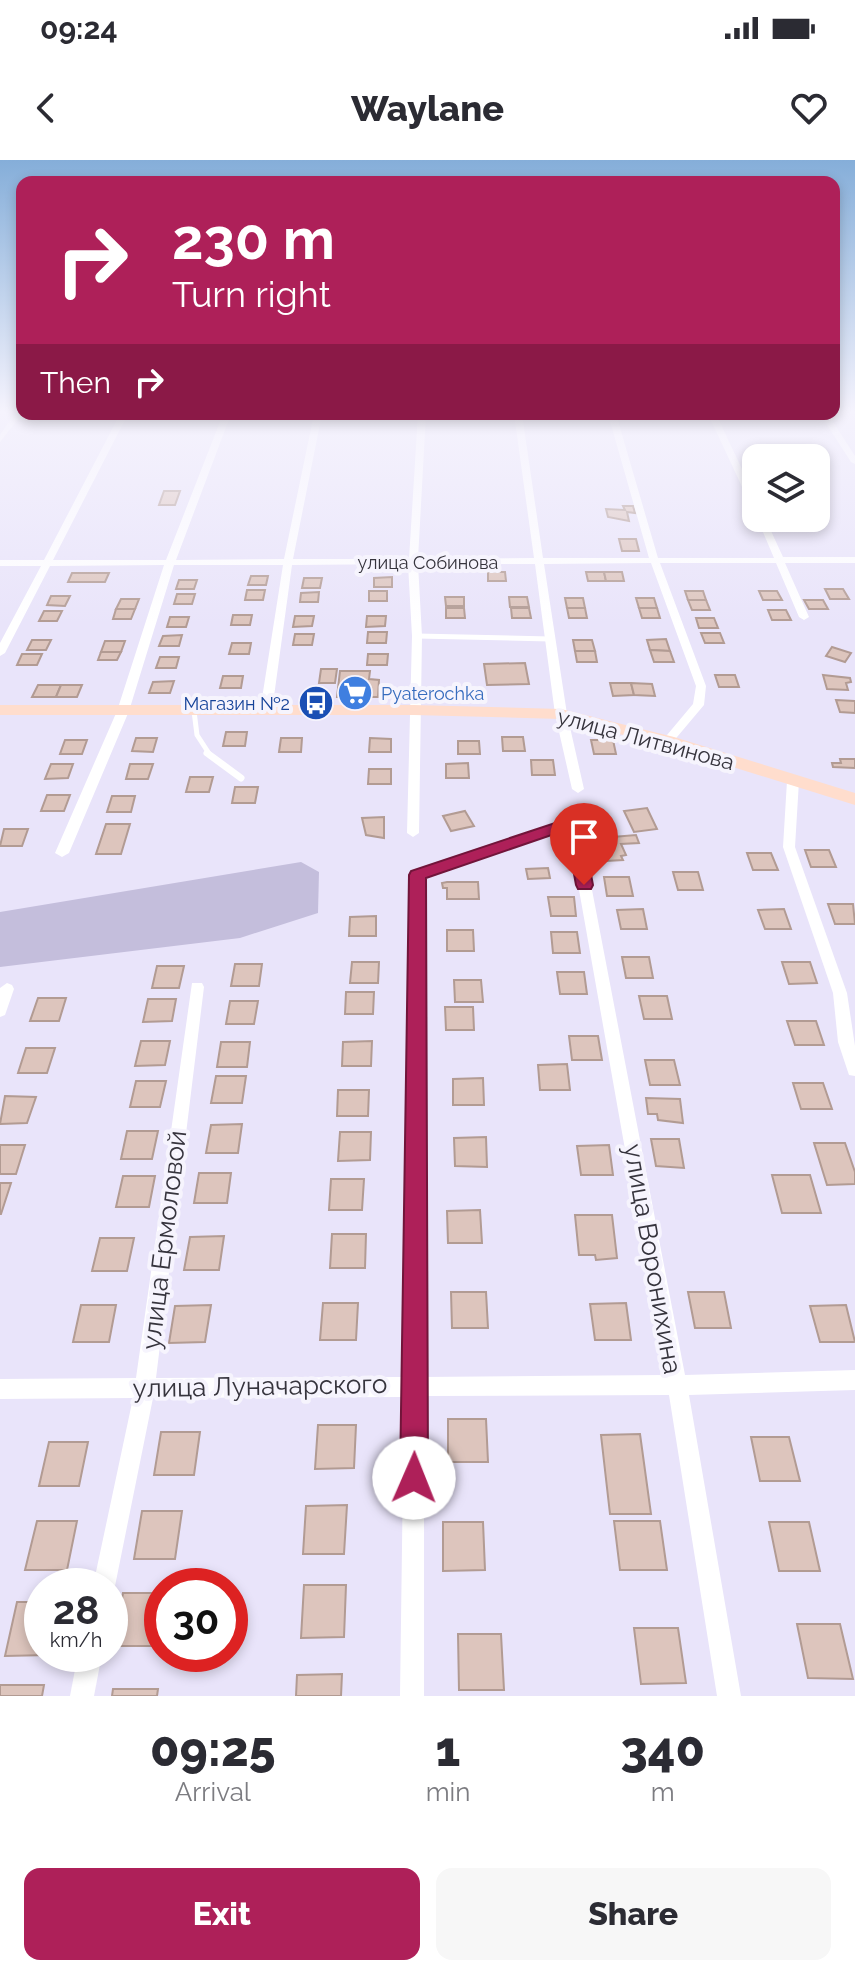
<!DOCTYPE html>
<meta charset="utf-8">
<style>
body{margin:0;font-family:Raleway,sans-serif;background:#f7f7f7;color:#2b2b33;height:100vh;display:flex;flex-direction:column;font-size:30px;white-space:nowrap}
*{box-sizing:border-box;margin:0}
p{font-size:26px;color:#7c7c81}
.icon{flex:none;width:44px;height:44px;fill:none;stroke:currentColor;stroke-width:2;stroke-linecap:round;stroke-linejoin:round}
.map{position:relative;height:1536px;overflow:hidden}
.sheet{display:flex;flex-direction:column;background:#fff;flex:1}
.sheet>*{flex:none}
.guide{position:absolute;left:16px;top:16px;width:824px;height:244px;border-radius:16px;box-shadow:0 4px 12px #0003;background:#ae2059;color:#fff;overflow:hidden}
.tools{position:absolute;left:742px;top:284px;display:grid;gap:16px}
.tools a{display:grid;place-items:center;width:88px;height:88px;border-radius:16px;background:#fff;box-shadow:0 4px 12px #0003;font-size:40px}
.speed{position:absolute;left:24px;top:1408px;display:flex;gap:16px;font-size:40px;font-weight:700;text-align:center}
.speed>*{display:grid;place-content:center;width:104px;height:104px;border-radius:50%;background:#fff;box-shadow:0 4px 12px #0003;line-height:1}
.speed small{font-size:20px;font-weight:400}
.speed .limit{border:12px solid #d22;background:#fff;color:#111}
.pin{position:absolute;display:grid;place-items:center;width:68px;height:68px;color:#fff;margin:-82px -34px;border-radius:50% 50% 50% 0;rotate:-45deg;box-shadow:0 0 8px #0007}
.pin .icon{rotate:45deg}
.me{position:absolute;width:88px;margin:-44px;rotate:1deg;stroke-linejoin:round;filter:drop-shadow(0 0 6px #0008)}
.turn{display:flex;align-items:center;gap:28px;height:168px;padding:0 24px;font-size:36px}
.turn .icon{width:104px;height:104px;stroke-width:2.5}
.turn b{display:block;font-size:56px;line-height:68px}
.then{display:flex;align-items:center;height:76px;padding:0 24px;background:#0003;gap:16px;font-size:30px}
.eta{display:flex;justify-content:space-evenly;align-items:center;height:136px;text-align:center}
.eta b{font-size:48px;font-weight:800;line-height:56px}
.button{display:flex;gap:16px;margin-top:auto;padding:16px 24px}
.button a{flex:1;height:92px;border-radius:16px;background:#ae2059;color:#fff;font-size:32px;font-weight:800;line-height:92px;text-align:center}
.button a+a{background:#f7f7f7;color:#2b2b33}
.status{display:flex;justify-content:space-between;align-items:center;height:56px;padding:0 40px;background:#fff;direction:ltr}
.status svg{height:22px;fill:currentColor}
header{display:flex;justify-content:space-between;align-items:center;height:104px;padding:0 24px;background:#fff;font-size:36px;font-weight:800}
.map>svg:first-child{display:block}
.green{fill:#c4bedc}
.building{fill:#ddc5bd;stroke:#b29b93;stroke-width:2}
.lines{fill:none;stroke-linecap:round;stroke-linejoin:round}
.lane-far1{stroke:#fff;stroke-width:5}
.lane{stroke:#fff;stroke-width:7}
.street{fill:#fff;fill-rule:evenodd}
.secondary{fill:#ffddcd;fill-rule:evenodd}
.route{fill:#ae2059;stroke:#71153a;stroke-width:2}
.labels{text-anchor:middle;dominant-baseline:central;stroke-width:8;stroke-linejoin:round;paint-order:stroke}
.far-street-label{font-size:18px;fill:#36343d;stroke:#f6f4fd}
.far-shop-label{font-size:18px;fill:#366cbe;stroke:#f6f4fd;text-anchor:start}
.far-transit-label{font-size:18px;fill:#164399;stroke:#f6f4fd;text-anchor:end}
.street-label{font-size:22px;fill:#36343d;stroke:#f6f4fd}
.near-street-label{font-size:26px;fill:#36343d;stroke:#f6f4fd}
</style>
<div class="status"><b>09:24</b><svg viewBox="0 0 49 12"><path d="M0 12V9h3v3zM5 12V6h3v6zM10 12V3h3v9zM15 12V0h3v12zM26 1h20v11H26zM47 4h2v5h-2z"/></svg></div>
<header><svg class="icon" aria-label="back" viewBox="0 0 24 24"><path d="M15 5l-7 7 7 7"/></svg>Waylane<svg class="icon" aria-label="heart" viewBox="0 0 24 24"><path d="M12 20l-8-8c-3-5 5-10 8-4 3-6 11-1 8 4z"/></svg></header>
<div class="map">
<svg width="855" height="1536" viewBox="0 0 855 1536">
<rect width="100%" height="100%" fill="#e9e4fa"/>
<!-- green -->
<path class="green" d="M301 702 319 712 318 753 240 778 0 807V752Z"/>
<!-- building -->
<g class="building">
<path d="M164 331H180L175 345H159Z"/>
<path d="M623 346H633L635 353 627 352 629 361 608 357 606 349 625 350Z"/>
<path d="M619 379H636L639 391H622Z"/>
<path d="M488 412H505L506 421H488Z"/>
<path d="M586 412H604L606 421H588Z"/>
<path d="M604 412H622L624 421H606Z"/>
<path d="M72 413H109L105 422H68Z"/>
<path d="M251 416H268L266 425H248Z"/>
<path d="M392 417V427H374V418Z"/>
<path d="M304 418H322L320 428H302Z"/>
<path d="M179 420H197L194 429H176Z"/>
<path d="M825 429H843L849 439H830Z"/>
<path d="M247 430H265L263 440H245Z"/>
<rect x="369" y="431" width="18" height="10"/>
<path d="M685 431H703L706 440H688Z"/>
<path d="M759 431H777L782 440H763Z"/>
<path d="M319 432 318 442H300L301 433Z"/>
<path d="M177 434H195L192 444H174Z"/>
<path d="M51 436H70L65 446 47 445Z"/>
<path d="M445 437H464V446H446Z"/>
<path d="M509 437H527L529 447H510Z"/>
<path d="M565 438H583L585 448H567Z"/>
<path d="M636 438H654L657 448H639Z"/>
<path d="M121 439H139L135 449H116Z"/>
<path d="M688 440H706L710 450H692Z"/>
<path d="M804 440H823L828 449H809Z"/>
<path d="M446 448H464L465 458H446Z"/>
<path d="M511 448H529L531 458H512Z"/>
<path d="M567 448H585L587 458H569Z"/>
<path d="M639 448H657L660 458H642Z"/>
<path d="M116 449H135L131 459H113Z"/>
<path d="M768 450H786L791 460H772Z"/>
<path d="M44 451H62L57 461H39Z"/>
<path d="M233 455H252L250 465H231Z"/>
<path d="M295 456H314L312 466 293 467Z"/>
<path d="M367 456H386L385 466 366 467Z"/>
<path d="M170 457H189L186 467H167Z"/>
<path d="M696 458H714L718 468H699Z"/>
<path d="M368 472H387L386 483H367Z"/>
<path d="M701 473H720L724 483H705Z"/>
<path d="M295 474H314L312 485H293Z"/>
<path d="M182 475 179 486H159L163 476Z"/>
<path d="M666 479 670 491 650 490 647 480Z"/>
<path d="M32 480H51L46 490H27Z"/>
<path d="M573 480H592L595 491H575Z"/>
<path d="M105 481H125L121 492H101Z"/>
<path d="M232 483H251L249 494H229Z"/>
<path d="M832 487 851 493 845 502 826 496Z"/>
<path d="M650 490 670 491 674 502H654Z"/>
<path d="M575 491H595L597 502H577Z"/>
<path d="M101 492H121L117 500H98Z"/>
<path d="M22 494H42L37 505H17Z"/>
<path d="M368 494H388L387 505H367Z"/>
<path d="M160 497H179L176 508H156Z"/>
<path d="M525 503 529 524 487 525 484 504Z"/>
<path d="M321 509H337L335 523H319Z"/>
<path d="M340 511H370L369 519 379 520 378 537H337Z"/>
<path d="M715 515H735L739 527H719Z"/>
<path d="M823 515 850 518 851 522 846 523 848 530 827 529Z"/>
<path d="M223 516H243L241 528H220Z"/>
<path d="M174 521 170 533H149L153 522Z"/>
<path d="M610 523H631L634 535 613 536Z"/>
<path d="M631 523 652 524 655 536 634 535Z"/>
<path d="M38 525H61L56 537H32Z"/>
<path d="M61 525H82L77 537H56Z"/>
<path d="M836 540 855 541V553L840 552Z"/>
<path d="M226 572H247L245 586H223Z"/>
<path d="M502 577H523L525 591H503Z"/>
<path d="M136 578H157L153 592 132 591Z"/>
<path d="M281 578H302L301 592H279Z"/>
<path d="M370 578 391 579V592H369Z"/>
<path d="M65 580H87L82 594H60Z"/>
<path d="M591 580H613L616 594H594Z"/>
<path d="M458 581H479L480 594H458Z"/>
<path d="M840 599H855V608L833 607 832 603H841Z"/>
<path d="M531 600H553L555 615H532Z"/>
<path d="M468 603 469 618H446V604Z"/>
<path d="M51 604H73L68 618 45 619Z"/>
<path d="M130 604H153L148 619H126Z"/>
<path d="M369 609H391V624H368Z"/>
<path d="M190 617H213L209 632H186Z"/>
<path d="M235 627H258L255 643H232Z"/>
<path d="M47 635H70L64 651H41Z"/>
<path d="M112 636H135L131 652H107Z"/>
<path d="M647 648 657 669 634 672 624 651Z"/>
<path d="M465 651 474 666 451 671 443 656Z"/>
<path d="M384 657V678L366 675 362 658Z"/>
<path d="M106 664H130L121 694H96Z"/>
<path d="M4 669H28L22 686H0Z"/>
<path d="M636 675 639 683 621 684 626 695 621 696 623 700 606 701 604 697 596 698 589 679Z"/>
<path d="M805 690H829L836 707H811Z"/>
<path d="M747 693H771L778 710H753Z"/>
<path d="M548 708 550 718 528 719 526 709Z"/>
<path d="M673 712H698L703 730H678Z"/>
<path d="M604 717H629L633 736H607Z"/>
<path d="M447 722H478L479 739H447V728H443L442 723Z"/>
<path d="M548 737H574L576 756H551Z"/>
<path d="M828 744H853L855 764H835Z"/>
<path d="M643 749 647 769H621L617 750Z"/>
<path d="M784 749 791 769H765L758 750Z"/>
<path d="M376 756V776H349L350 757Z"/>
<path d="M447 770H473L474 791H447Z"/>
<path d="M551 772H577L580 793H553Z"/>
<path d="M622 797H649L653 818H626Z"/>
<path d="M352 802H379L378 823H350Z"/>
<path d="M782 802H810L817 823 789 824Z"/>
<path d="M235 804H262L259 826H231Z"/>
<path d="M157 806H184L179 828H152Z"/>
<path d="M557 812H584L587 834H560Z"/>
<path d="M454 820H481L483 842H455Z"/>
<path d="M346 832H374L373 854H345Z"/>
<path d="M639 836H667L672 859H644Z"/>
<path d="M38 838H66L59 861H30Z"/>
<path d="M148 839H176L172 861 143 862Z"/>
<path d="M230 841H258L254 864H226Z"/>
<path d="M445 847H473L474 870H446Z"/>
<path d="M787 861H816L824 885H795Z"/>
<path d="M569 876H598L602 900H572Z"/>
<path d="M141 881H170L165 905 135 906Z"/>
<path d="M372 881 371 906H342L343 882Z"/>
<path d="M221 882H250L247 907H217Z"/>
<path d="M26 888H55L47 913H18Z"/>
<path d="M645 900H674L680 925H650Z"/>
<path d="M567 904 570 930H540L538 905Z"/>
<path d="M216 916H246L242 943H211Z"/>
<path d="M483 918 484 945H453V919Z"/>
<path d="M136 921H166L160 947H130Z"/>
<path d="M793 923H823L832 949H801Z"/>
<path d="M338 930H369L368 956H337Z"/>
<path d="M5 936 36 937 27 963 0 964Z"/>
<path d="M646 938 680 939 683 963 658 960 657 954H648Z"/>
<path d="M242 964 238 993H206L211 965Z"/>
<path d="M127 971H158L152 999H121Z"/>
<path d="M340 972H371L370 1000 338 1001Z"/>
<path d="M486 977 487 1007 455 1006 454 978Z"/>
<path d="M651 979H679L684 1008 656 1006Z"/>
<path d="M814 983H845L855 1012V1024L827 1025Z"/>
<path d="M0 985H25L16 1014H0Z"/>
<path d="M609 985 613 1015H581L577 986Z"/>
<path d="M199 1013H231L227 1043H194Z"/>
<path d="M772 1015H810L821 1053H782Z"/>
<path d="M123 1016H155L149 1047H116Z"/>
<path d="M331 1019H364L362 1050H329Z"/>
<path d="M0 1023H11L1 1054H0Z"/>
<path d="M480 1050 482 1083H448L447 1051Z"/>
<path d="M575 1055H612L617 1098 596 1100 595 1095H579Z"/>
<path d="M332 1074H366L365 1108H330Z"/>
<path d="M224 1076 219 1110H184L190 1077Z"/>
<path d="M100 1078H134L127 1111H92Z"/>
<path d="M451 1132H486L488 1168H452Z"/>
<path d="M688 1132H724L731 1168H695Z"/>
<path d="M323 1143H358L356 1180H320Z"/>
<path d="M626 1143 631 1180H595L590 1144Z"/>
<path d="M81 1145H116L109 1182H73Z"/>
<path d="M211 1145 205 1182 169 1183 175 1146Z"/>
<path d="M846 1145 855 1182H820L810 1146Z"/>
<path d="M448 1259H486L488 1302H448Z"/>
<path d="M318 1265H356L354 1308 315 1309Z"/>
<path d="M161 1272H200L194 1315H154Z"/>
<path d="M640 1274 651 1354H610L601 1275Z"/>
<path d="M751 1277H789L800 1321H760Z"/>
<path d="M49 1282H88L79 1326H39Z"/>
<path d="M347 1345 344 1394H303L306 1346Z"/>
<path d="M142 1351H182L175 1399H134Z"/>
<path d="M37 1361H77L67 1410H25Z"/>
<path d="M614 1361H660L667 1410H620Z"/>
<path d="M443 1362H483L485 1410 443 1411Z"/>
<path d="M769 1362H809L820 1411H779Z"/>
<path d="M304 1425H346L344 1477 301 1478Z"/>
<path d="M123 1433H162L158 1486H114Z"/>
<path d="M17 1442H42V1494L49 1495 5 1496Z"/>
<path d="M797 1464H840L853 1519 808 1518Z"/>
<path d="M634 1468H678L686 1523 641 1524Z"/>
<path d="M458 1474H501L504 1530H459Z"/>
<path d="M342 1514 341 1536H296L297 1515Z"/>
<path d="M0 1525H44L42 1536H0Z"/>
<path d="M113 1529H158L157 1536H112Z"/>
</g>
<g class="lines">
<!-- lane-far1 -->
<g class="lane-far1">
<path d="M417 476 550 479"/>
<path d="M194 551 197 575 210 595"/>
</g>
<!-- lane -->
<g class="lane">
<path d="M207 593 241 618"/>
<path d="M417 715 573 662"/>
</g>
<!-- street -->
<g class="street">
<path d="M17 250H22V254L0 282V275Z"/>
<path d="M120 254H128L53 400H166L223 254H231L176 400 284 399 314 254H322L293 399H409L418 254H426L418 399 534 398 514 254H522L543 398H649L608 254H616L658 398H774L757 358H765L783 397H855V403H785L809 457 804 460 799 457 776 403H660L706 526 704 545 672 583 668 584 662 581 693 544 696 526 651 403 544 404 567 554 584 629 578 633 572 629 555 554 535 404H418L422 476 419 673 413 677 407 673 412 476 408 404 292 405 272 551 266 554 260 551 283 405H174L129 551 69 693 62 697 55 693 117 551 164 405 50 406 5 493 0 496V483L41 406H0V400H44Z"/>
<path d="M708 254H716L756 339V351L752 348Z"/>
<path d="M820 254H828L855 296V304L851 302Z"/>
<path d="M793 617 799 621 795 687 847 833 855 886V916L849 915 838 882 833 833 783 687 787 621Z"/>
<path d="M573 658 579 662 685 1215 855 1210V1230L689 1235 741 1536H717L669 1235 424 1236V1536H400L404 1237 153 1238 115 1426 110 1435V1426H93L133 1238 0 1239V1219L136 1218 192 823H202L204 827 156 1218 404 1217 410 715 412 712 417 710 424 715V1217L665 1215 567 662Z"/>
<path d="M7 823 12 825 14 829 5 855 0 857V828Z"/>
<path d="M78 1494H102L94 1536H70Z"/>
</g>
<!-- secondary -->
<path class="secondary" d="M0 545H414L561 549 674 577 855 633V645L662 585 561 559 414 555H0Z"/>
</g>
<!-- sky -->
<linearGradient id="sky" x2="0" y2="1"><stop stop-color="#85aed9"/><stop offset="0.54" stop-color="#f5f3fd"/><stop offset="1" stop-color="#f5f3fd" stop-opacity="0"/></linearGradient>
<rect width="855" height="465" fill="url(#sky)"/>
<!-- route -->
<path class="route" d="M573 657 581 662 593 725 591 729H578L576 725 566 670 426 718 428 1318 424 1328 414 1332 404 1328 400 1318 409 715 411 711Z"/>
<!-- icons -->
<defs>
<g id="supermarket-disc" transform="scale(1.8)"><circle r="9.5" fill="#3f7fe0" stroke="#f6f4fd"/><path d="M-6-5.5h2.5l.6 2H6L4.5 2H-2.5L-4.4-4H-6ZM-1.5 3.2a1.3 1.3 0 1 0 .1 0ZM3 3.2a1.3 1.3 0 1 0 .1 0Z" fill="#fff"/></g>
<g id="bus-disc" transform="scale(1.8)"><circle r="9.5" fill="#1a4fb4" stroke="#f6f4fd"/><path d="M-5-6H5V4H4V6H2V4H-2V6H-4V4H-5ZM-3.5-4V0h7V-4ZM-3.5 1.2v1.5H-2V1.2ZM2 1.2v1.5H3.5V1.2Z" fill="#fff"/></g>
</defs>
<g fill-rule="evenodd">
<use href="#supermarket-disc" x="355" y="533"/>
<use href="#bus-disc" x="316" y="543"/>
</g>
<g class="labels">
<!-- far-street labels -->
<g class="far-street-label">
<text x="428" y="402">улица Собинова</text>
</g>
<!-- far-shop labels -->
<g class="far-shop-label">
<text x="381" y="533">Pyaterochka</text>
</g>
<!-- far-transit labels -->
<g class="far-transit-label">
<text x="290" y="543">Магазин №2</text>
</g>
<!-- street labels -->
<g class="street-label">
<text transform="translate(646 579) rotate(15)">улица Литвинова</text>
</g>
<!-- near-street labels -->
<g class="near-street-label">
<text transform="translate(164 1080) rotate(-83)">улица Ермоловой</text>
<text transform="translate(653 1099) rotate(80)">улица Воронихина</text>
<text transform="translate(260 1226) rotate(-1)">улица Луначарского</text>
</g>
</g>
</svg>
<div class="tools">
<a><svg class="icon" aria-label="layers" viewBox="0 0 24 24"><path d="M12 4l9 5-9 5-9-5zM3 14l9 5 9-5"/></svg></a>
</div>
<div class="speed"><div>28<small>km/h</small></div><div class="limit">30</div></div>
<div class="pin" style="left:584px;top:725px;background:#d93025"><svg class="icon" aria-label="arrive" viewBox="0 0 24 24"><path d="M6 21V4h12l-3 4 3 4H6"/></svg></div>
<svg class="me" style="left:414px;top:1318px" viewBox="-20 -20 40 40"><circle r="19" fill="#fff"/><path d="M0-13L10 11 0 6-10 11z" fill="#ae2059"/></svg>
<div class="guide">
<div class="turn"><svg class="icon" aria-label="right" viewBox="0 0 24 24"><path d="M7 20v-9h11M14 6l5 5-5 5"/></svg><div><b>230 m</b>Turn right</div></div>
<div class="then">Then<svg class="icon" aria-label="right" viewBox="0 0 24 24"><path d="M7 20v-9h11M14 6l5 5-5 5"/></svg></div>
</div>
</div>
<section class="sheet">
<div class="eta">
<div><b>09:25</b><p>Arrival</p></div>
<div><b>1</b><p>min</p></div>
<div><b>340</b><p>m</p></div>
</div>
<div class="button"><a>Exit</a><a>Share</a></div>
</section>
